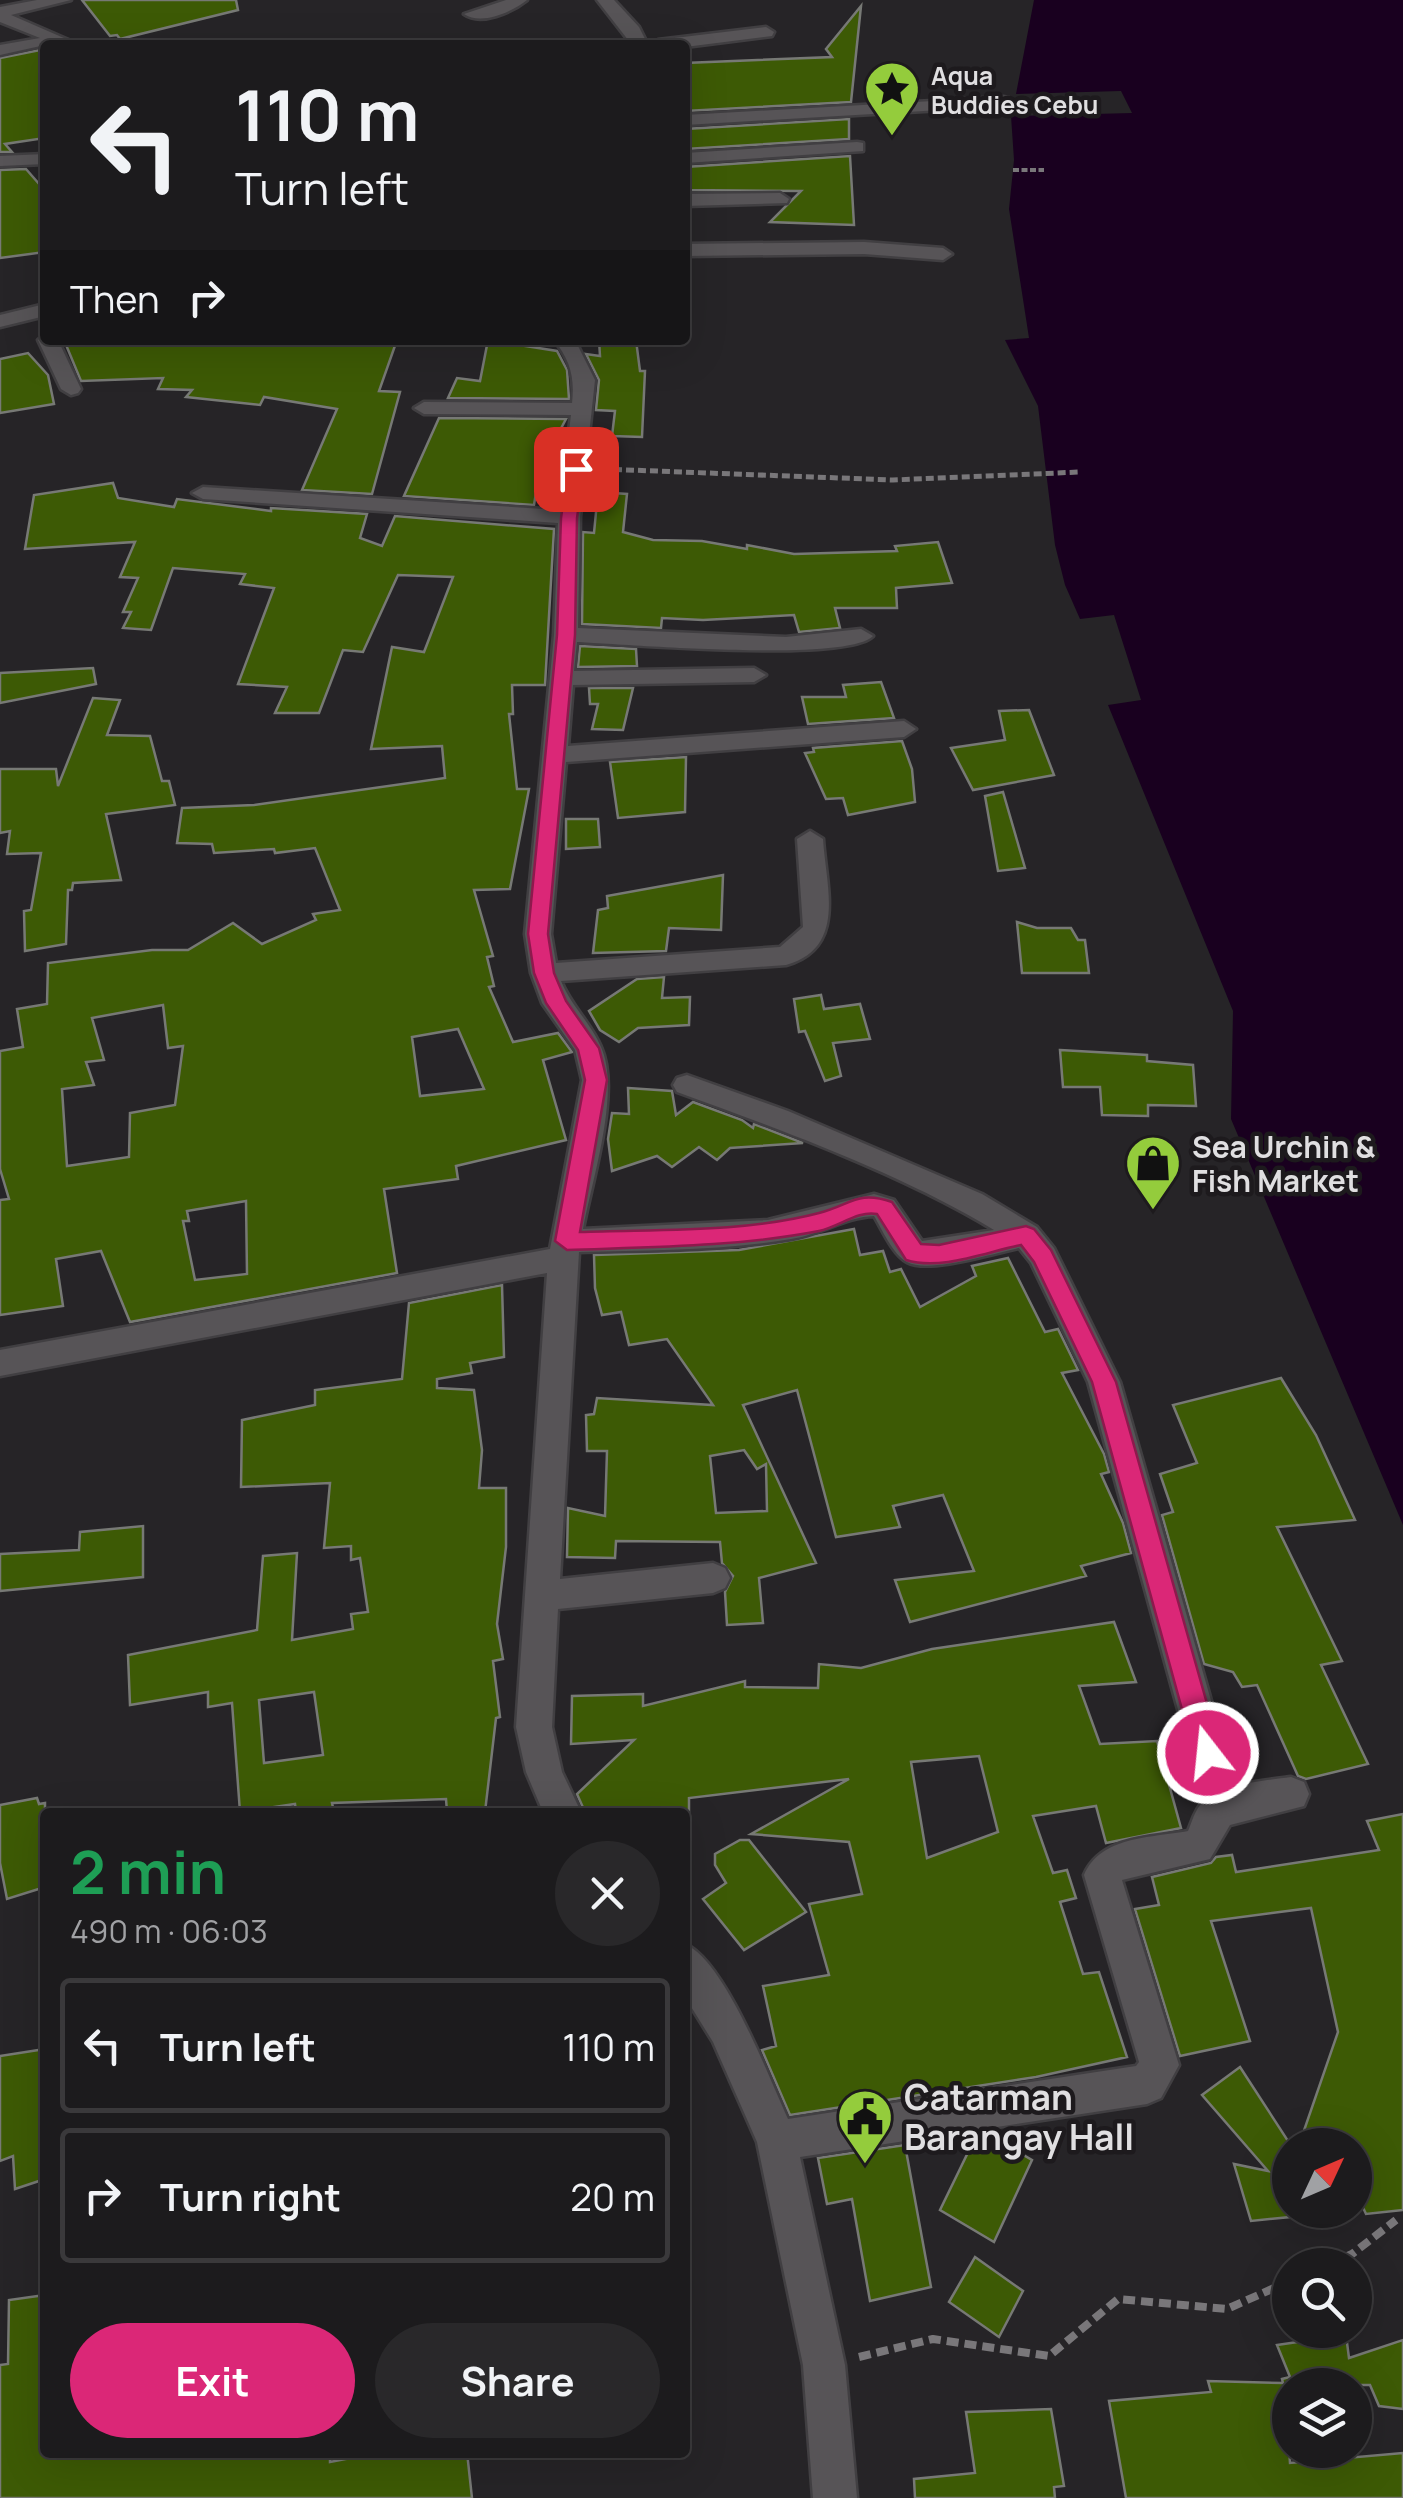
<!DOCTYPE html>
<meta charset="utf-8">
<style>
body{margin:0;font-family:Manrope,sans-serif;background:#29282a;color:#f1f3f6;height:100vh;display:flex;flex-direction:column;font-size:38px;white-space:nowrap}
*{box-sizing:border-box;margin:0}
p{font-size:32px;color:#a0a1a4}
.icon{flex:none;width:55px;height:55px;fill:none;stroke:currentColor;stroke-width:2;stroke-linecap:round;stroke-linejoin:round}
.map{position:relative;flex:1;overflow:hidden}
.sheet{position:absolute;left:40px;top:1808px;width:650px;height:650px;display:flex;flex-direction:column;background:#1c1b1d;border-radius:10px;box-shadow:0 10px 40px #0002,0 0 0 2px #3a393b}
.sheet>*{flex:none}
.guide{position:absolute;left:40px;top:40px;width:650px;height:305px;border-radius:10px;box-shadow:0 10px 40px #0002,0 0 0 2px #3a393b;background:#1c1b1d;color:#f1f3f6;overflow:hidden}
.needle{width:65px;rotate:46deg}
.buttons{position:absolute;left:1272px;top:2128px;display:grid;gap:20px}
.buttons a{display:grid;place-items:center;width:100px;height:100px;border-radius:50%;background:#1c1b1d;box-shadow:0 10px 40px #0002,0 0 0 2px #3a393b;font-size:50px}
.pin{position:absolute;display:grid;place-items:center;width:85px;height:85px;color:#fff;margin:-42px;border-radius:20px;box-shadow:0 5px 15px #0006}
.me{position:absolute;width:110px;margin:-55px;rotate:344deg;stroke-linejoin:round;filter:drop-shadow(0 0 8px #0008)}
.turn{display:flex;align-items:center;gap:35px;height:210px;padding:0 30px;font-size:45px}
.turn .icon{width:130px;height:130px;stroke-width:2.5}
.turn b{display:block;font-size:70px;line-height:85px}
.then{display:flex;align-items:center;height:95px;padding:0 30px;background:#0003;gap:20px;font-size:38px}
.round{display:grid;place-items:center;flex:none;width:105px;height:105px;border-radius:52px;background:#29282a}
.summary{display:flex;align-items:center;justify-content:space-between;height:170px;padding:0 30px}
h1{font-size:60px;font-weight:700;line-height:75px;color:#1e9e55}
.button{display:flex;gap:20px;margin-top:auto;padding:20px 30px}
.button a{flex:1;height:115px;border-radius:60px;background:#db2777;color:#fff;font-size:40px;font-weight:700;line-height:115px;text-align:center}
.button a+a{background:#29282a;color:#f1f3f6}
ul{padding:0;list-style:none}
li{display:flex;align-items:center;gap:30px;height:135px;margin:0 20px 15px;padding:0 10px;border:5px solid #3a393b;border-radius:10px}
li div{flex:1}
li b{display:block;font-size:38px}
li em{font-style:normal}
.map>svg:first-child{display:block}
.water{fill:#19001f}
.building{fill:#3d5a05;stroke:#777975;stroke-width:2.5;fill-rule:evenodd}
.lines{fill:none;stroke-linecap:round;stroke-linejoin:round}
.minor-casing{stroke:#413f42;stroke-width:5}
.path-far2{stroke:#79777a;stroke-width:4;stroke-dasharray:6 2.5;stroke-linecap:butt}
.path-far1{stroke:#79777a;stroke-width:5;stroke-dasharray:8 4;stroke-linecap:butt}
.path{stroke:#79777a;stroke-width:8;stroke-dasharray:12 6;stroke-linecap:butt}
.minor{fill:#575457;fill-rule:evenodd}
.route{fill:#db2777;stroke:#8e194d;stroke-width:2.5}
.labels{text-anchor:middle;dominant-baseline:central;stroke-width:9;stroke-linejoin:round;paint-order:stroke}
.far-poi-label{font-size:25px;font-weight:bold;fill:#e0dfe1;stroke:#1d1a1d;text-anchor:start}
.poi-label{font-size:30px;font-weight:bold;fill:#e0dfe1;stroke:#1d1a1d;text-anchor:start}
.near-poi-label{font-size:35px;font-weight:bold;fill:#e0dfe1;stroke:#1d1a1d;text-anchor:start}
</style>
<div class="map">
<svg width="1403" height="2498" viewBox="0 0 1403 2498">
<rect width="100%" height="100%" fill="#262427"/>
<!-- water -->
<path class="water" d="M1034 0H1403V1525L1231 1119 1233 1011 1108 705 1141 700 1114 615 1080 619 1065 585 1055 545 1038 406 1005 340 1029 338 1009 209 1014 160 1011 116 1132 113 1121 91 1016 94Z"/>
<!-- building -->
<g class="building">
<path d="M82 0H236L238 10 120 39 117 35 110 36Z"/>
<path d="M861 6 851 102 685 111V63L832 57 826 49Z"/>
<path d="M45 49V138L5 144 12 152H0V58Z"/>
<path d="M849 119V139L685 149V129Z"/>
<path d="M850 156 854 225 770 222 801 191 685 190V167Z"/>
<path d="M26 169 40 185 45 206V252L0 258V170Z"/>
<path d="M64 340H176L204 344 207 340H397L379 391 400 392 372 494 302 490 337 409 264 397 260 405 186 397 192 390 158 389 163 378 81 381Z"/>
<path d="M488 340 557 351 567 370 569 399 448 398 457 378 480 381Z"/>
<path d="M599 340H636L640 371H645L642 437 612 436 615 411 596 410 599 380 586 354 600 356Z"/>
<path d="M28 353 48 375 54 404 0 413V359Z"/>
<path d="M439 418 566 419 540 468 534 505 404 496Z"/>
<path d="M113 483 118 498 174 507 177 499 271 511V508L367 514 360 538 382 546 395 516 554 529 545 685H512L513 714H509L517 789H529L510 889 474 890 493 956 487 957 494 986 489 987 513 1042 558 1033 572 1052 543 1060 566 1140 456 1166 458 1179 384 1189 397 1273 130 1322 101 1251 56 1259 63 1306 0 1315V1200L9 1199 0 1169V1051L23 1047 17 1009 47 1004 48 963 152 950H188L233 923 262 944 316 920 313 914 340 910 315 848 275 853 274 849 214 853 212 844 177 843 182 808 254 805 445 778 442 746 371 749 392 647 424 652 453 577 398 575 363 652 343 650 319 713H275L287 687 238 684 274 588 240 584 245 574 173 568 151 630 123 628 131 612H123L138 578 120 577 135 542 25 549 34 495ZM163 1005 168 1048 183 1046 175 1105 130 1113 129 1157 67 1166 62 1089 94 1085 86 1062 104 1060 92 1018ZM458 1029 484 1089 420 1096 412 1037ZM246 1201 247 1274 195 1280 183 1221H189L187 1211Z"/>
<path d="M598 492 627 494 623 532 653 540 702 541 747 549V545L794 554 897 551 895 546 938 542 952 583 896 588 897 608H835L840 628 799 632 794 615 703 620 662 618 661 628 582 624 583 532 594 533Z"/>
<path d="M580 646 636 649 637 666 578 667Z"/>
<path d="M93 668 96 684 0 703V673Z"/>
<path d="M881 682 894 718 808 724 802 697H846L843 685Z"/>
<path d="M589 688H633L623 730 592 729 598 704H590Z"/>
<path d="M93 698 120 700 107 735 150 736 162 781H169L175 805 106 814 121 880 73 883 72 890H68L66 944 25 951 24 911 31 910 41 853 7 854 10 831 0 833V769H56L58 786Z"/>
<path d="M1029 710 1054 775 973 790 951 748 1005 740 999 711Z"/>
<path d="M902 741 912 769 915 802 848 815 843 798 826 799 805 753 814 752 813 748Z"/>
<path d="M686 757 685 812 618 818 610 762Z"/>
<path d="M1003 792 1025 868 998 871 985 796Z"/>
<path d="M566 819H598L600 847 566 849Z"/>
<path d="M723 875 721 930 669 928 666 951 593 953 598 910 608 908 607 896Z"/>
<path d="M1017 922 1037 928H1071L1078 940H1085L1089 973H1022Z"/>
<path d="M664 977 662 998 690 997 689 1025 638 1028 619 1042 600 1030 589 1011 637 979Z"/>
<path d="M821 995 824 1009 860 1004 870 1039 833 1043 841 1076 825 1081 805 1031 799 1032 794 999Z"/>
<path d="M1060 1050 1147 1055V1061L1193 1065 1196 1106 1148 1105V1116L1102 1115 1100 1087H1063Z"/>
<path d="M628 1088 672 1091 676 1115 693 1102 742 1120 753 1128 754 1124 803 1143 730 1148 717 1160 699 1147 672 1167 657 1156 612 1171 608 1139 612 1113 629 1114Z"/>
<path d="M854 1229 860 1255 883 1251 890 1272 901 1269 920 1307 976 1276 972 1266 1008 1258 1045 1332 1058 1329 1078 1370 1062 1373 1104 1454 1109 1472 1101 1474 1123 1523 1131 1553 1081 1566 1086 1576 910 1622 895 1580 974 1571 943 1495 893 1506 900 1527 836 1537 797 1390 743 1405 816 1563 759 1578 763 1623 727 1625 725 1592 733 1576 722 1563 720 1542 616 1541 615 1558 567 1557 568 1508 605 1516 607 1451H587L586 1415 594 1414 597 1398 713 1405 667 1339 629 1345 621 1312 602 1315 595 1288 594 1255 739 1250ZM744 1450 757 1469 766 1464 767 1511 716 1513 710 1456Z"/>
<path d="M502 1285 504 1357 470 1363 472 1373 437 1379V1388L474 1390 482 1450 479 1488H506V1547L497 1624 503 1659 493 1661 500 1717 496 1718 485 1812H447L446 1799 332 1803 334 1812H296L295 1804 240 1812 232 1703 208 1707V1692L130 1705 128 1655 257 1630 263 1556 297 1553 292 1640 353 1629 351 1614 368 1612 360 1558 351 1560V1546L324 1548 330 1483 241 1487 242 1420 315 1405V1390L402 1379 409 1303ZM314 1692 323 1755 264 1763 259 1700Z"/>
<path d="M1281 1378 1316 1435 1355 1520 1277 1527 1342 1661 1321 1665 1368 1764 1306 1779 1298 1776 1257 1685 1242 1687 1233 1672 1204 1664 1162 1515 1173 1512 1160 1474 1197 1463 1173 1405Z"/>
<path d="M143 1526V1577L0 1591V1554L79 1550 80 1532Z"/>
<path d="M1114 1622 1136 1682 1079 1686 1100 1744 1157 1741 1181 1828 1106 1843 1096 1806 1033 1816 1053 1873 1067 1870 1076 1898 1060 1902 1083 1974 1099 1972 1127 2057 1036 2077 790 2115 762 2050 776 2046 763 1986 829 1975 809 1904 862 1894 849 1842 751 1834 849 1779 689 1798V1812H585L577 1794 634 1740 571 1744 572 1696 643 1694V1706L745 1681V1687L818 1688 819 1664 861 1668 932 1649ZM979 1756 998 1832 927 1858 911 1762Z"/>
<path d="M37 1798 39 1804 45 1803V1887L7 1899 0 1863V1805Z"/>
<path d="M1403 1814V2210L1366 2214 1355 2190V2145H1299L1338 2032 1311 1908 1211 1921 1250 2041 1180 2056 1135 1909 1159 1905 1152 1877 1211 1863 1216 1857 1232 1855 1236 1872 1379 1850 1367 1821Z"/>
<path d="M740 1840H749L806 1912 744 1950 703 1899 726 1883 715 1865V1854Z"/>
<path d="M45 2049V2179L15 2189 13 2156 0 2161V2056Z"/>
<path d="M1240 2067 1290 2144V2217L1251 2221 1234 2164 1268 2171 1202 2095Z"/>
<path d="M985 2133 1032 2160 994 2242 940 2210 977 2134Z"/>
<path d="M905 2145 931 2287 870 2301 852 2199 827 2204 818 2158Z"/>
<path d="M975 2257 1023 2291 999 2337 949 2302Z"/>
<path d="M45 2295V2452H330V2462L382 2452H467L472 2498H0V2365L8 2364 9 2300Z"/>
<path d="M1346 2335 1349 2358 1403 2340V2409L1379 2406 1370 2385H1285L1290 2463 1403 2453V2498H1126L1109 2401 1211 2392 1208 2381 1283 2383 1282 2379 1290 2377 1277 2345Z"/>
<path d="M1051 2409 1064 2486 1054 2487 1055 2498H915L914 2479 975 2473 966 2412Z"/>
</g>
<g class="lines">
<!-- minor casing -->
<g class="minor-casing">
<g id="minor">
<path d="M37 0H71L11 15 80 45H45L0 55V45L40 38 0 22V7Z"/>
<path d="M506 0H527C512 12 481 26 464 14Z"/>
<path d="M597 0H614L639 27 648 45H632Z"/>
<path d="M766 27 774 32 772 36 685 47 650 45 658 40Z"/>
<path d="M1003 97 1009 98V106L685 125V115Z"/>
<path d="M857 142 863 143V151L685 163V153Z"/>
<path d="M45 154V164L0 166V156Z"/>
<path d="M780 193 789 199 787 203 685 206V194Z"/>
<path d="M864 242 943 248 952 254 943 260 864 254 685 256V244Z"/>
<path d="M45 304V316L0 327V315Z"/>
<path d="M45 335V340H58L81 389 78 393 71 395 61 389 38 340Z"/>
<path d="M554 340H575L595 380 580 517 578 628 786 637 861 629 873 636C847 663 624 644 577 642L574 671 754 668 766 675 754 682 573 685 568 746 904 721 916 729 904 737 566 762 551 934 556 963 780 947 803 927 797 839 810 831 823 839C826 887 847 948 786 965L561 981C571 1006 591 1023 601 1047 621 1091 592 1180 583 1229L768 1220 874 1194 894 1200 922 1241 994 1230C902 1174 779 1129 677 1092L673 1085 677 1078 687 1075 788 1111 982 1194 1037 1227 1054 1248 1120 1382 1226 1753 1221 1765 1208 1769 1195 1765 1190 1753 1088 1382 1031 1263 1019 1248C994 1253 929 1274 907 1262 893 1255 882 1229 874 1216 845 1217 820 1235 791 1239 721 1251 650 1250 579 1252L560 1579 713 1563 725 1568 730 1578 725 1588 713 1593 558 1609 552 1727 562 1772 581 1812H543L526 1772 516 1727 547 1273 0 1376V1350L550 1249 582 1080 575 1050 542 1003 531 973 525 934 554 635 558 523 203 499 192 493 203 487 559 510 571 415 424 414 414 408 424 402 572 403C575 377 570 360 554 340Z"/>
<path d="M1291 1777 1304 1782 1309 1794 1304 1806 1230 1825 1210 1859 1122 1880 1179 2065 1161 2098 1147 2104 800 2157 845 2365 857 2498H813L803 2365 757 2142 713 2042 685 1997V1944C725 1961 769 2078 788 2119L1136 2066 1139 2062 1084 1875C1101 1836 1150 1838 1188 1831 1192 1822 1195 1809 1203 1802 1224 1783 1264 1781 1291 1777Z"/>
</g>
</g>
<!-- path-far2 -->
<path class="path-far2" d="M1013 170H1044"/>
<!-- path-far1 -->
<path class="path-far1" d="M602 469 893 480 1080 472"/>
<!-- path -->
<g class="path">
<path d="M1328 2265 1352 2254 1396 2220"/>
<path d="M859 2357 933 2339 1049 2356 1118 2299 1227 2309 1290 2281"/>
</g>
<!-- minor -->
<use href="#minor" class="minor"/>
</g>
<!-- route -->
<path class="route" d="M576 464 584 469 577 518 575 635 548 934 554 973 566 1001 599 1048 607 1080 580 1232C658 1229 743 1233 819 1213 851 1205 857 1190 892 1202L921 1244 939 1245 1026 1226 1034 1229 1051 1250 1116 1382 1221 1753 1217 1762 1208 1765 1198 1762 1194 1753 1092 1382 1034 1262 1021 1245C986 1252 941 1271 906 1260L877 1214C858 1210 839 1227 819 1231 736 1247 651 1247 567 1250L555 1241 585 1080 578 1050 546 1003 534 973 528 934 557 635 561 518 568 469Z"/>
<!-- icons -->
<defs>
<g id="sight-pin" transform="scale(2.875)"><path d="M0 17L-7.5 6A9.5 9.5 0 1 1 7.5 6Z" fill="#94cc3c" stroke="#1d1a1d"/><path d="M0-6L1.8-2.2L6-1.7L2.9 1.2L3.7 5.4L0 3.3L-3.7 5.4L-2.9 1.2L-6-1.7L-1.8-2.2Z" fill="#111"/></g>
<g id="shop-pin" transform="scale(2.875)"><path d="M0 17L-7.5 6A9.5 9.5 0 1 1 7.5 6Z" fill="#94cc3c" stroke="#1d1a1d"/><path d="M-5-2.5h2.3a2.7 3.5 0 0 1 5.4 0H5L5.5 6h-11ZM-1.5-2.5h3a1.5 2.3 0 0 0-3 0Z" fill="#111"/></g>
<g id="civic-pin" transform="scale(2.875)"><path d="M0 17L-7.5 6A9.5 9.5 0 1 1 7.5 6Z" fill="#94cc3c" stroke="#1d1a1d"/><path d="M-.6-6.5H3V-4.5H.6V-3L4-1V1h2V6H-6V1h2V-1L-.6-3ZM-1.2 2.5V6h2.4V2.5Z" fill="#111"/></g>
</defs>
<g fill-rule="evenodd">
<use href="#sight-pin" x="892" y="89"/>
<use href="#shop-pin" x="1153" y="1163"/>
<use href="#civic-pin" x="865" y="2117"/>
</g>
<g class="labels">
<!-- far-poi labels -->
<g class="far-poi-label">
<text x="931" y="75">Aqua<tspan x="931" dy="29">Buddies Cebu</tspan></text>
</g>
<!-- poi labels -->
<g class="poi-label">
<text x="1192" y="1146">Sea Urchin &amp;<tspan x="1192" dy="34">Fish Market</tspan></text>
</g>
<!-- near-poi labels -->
<g class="near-poi-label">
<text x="904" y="2097">Catarman<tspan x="904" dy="40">Barangay Hall</tspan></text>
</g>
</g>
</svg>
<div class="buttons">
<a><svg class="needle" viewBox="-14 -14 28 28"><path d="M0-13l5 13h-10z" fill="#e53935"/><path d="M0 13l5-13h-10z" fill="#a0a1a4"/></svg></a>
<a><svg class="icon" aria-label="search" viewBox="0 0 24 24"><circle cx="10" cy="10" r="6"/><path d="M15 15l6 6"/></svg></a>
<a><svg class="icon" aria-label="layers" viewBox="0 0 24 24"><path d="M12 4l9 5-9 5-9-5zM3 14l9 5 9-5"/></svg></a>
</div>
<div class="pin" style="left:576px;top:469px;background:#d93025"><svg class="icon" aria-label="arrive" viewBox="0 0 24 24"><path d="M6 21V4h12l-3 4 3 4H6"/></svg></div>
<svg class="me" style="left:1208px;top:1753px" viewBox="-20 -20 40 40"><circle r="17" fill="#db2777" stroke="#fff" stroke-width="3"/><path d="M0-11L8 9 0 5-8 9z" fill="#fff"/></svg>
<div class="guide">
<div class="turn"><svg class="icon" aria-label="left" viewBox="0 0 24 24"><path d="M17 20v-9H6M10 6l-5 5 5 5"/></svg><div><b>110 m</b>Turn left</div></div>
<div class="then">Then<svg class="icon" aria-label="right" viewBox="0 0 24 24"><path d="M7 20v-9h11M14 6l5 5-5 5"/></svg></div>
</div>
<section class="sheet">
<div class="summary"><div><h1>2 min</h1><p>490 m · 06:03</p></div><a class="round"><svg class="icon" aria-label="close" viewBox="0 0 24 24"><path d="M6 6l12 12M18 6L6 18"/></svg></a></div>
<ul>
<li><svg class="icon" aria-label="left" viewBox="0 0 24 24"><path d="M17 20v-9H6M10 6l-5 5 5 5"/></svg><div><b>Turn left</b></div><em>110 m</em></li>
<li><svg class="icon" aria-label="right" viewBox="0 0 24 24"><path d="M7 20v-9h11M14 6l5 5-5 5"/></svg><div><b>Turn right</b></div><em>20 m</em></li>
</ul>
<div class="button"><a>Exit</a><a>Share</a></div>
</section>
</div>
